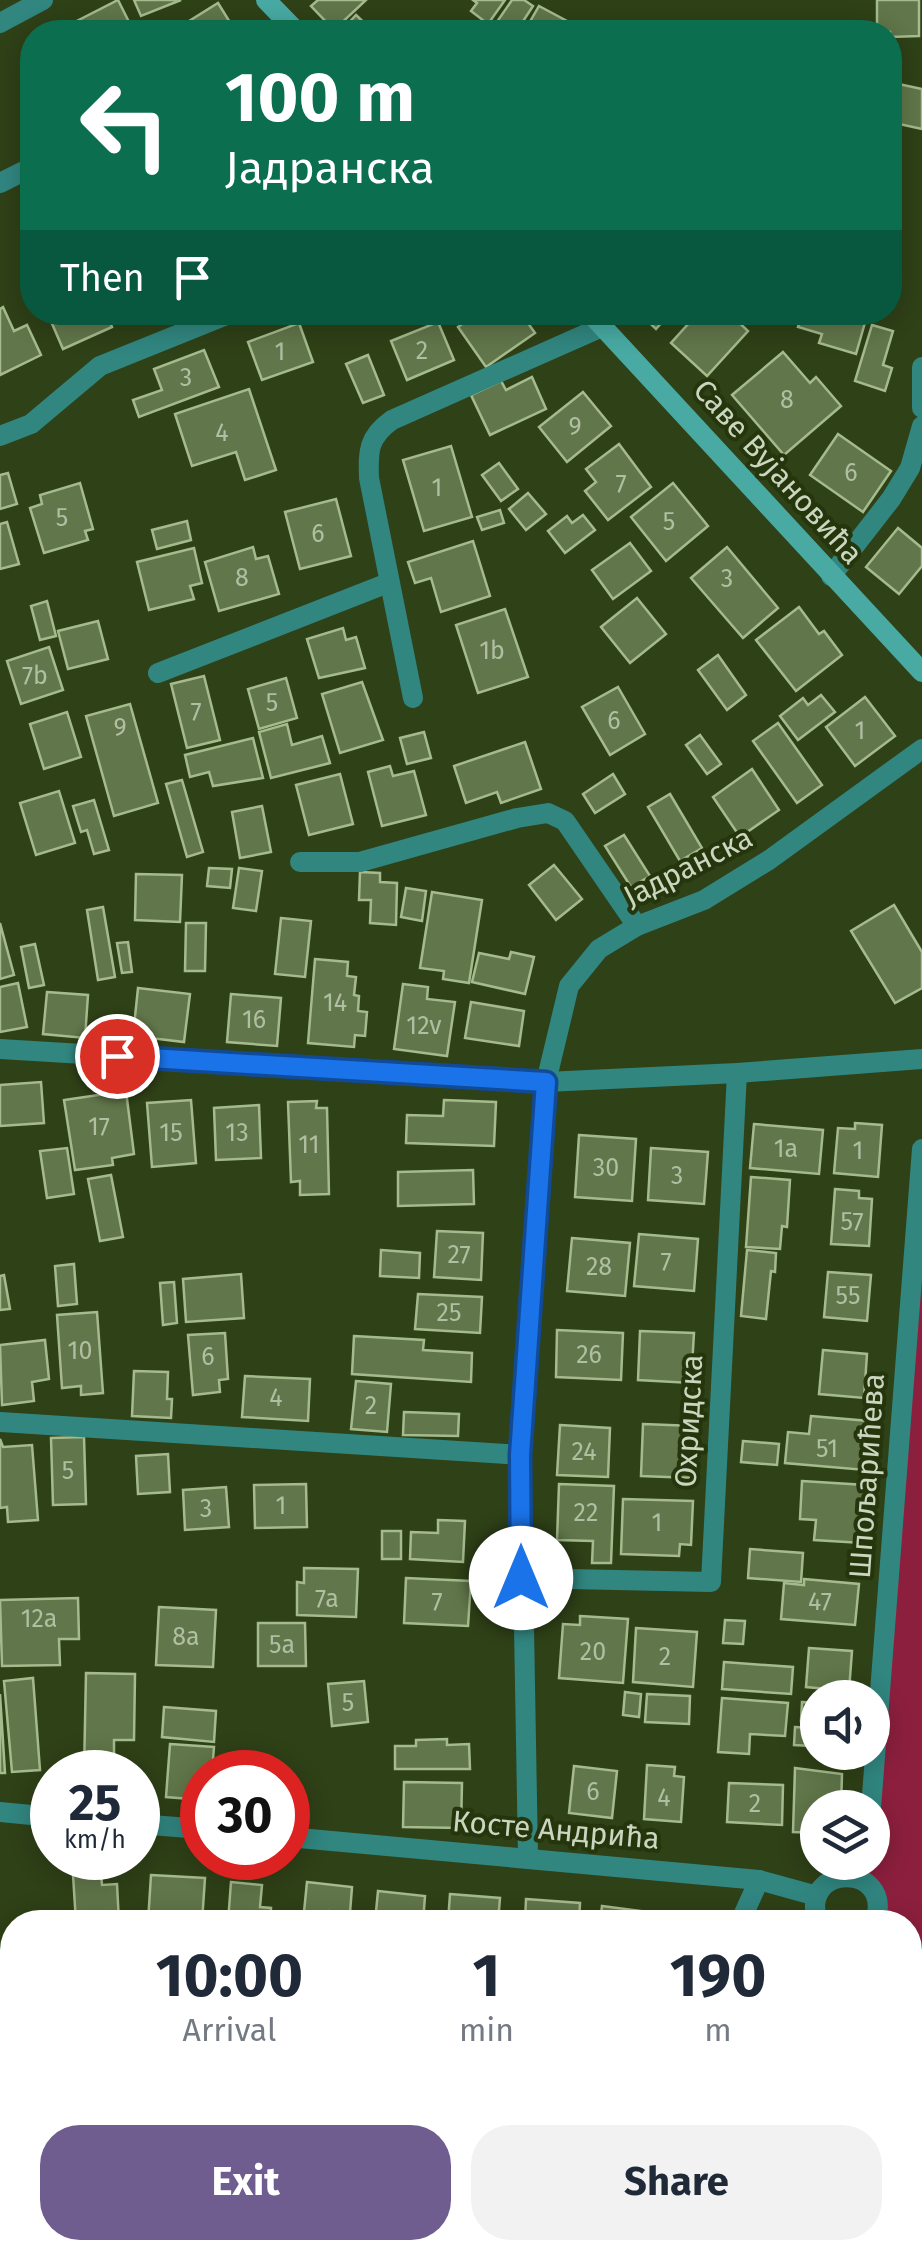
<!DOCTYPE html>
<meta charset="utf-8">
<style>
body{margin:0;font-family:"Fira Sans",sans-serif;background:#f2f2f3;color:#1f2937;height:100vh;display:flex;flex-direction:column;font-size:38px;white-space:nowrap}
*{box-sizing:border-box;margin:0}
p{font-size:32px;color:#747a83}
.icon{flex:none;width:55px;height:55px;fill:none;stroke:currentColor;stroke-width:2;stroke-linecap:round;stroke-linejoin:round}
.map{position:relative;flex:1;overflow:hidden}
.sheet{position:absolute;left:0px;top:1910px;width:922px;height:350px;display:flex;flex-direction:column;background:#fff;border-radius:40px 40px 0 0;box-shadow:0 5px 25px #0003}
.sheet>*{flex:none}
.hud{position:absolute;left:20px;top:20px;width:882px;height:305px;border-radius:40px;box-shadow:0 5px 25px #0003;background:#0b6e4f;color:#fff;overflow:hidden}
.tools{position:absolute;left:800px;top:1680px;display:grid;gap:20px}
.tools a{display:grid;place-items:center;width:90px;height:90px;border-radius:50%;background:#fff;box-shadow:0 5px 25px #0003;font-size:50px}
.speed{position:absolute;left:30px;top:1750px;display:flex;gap:20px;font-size:50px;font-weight:700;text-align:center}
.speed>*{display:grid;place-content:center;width:130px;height:130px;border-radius:50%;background:#fff;box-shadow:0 5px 25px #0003;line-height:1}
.speed small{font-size:25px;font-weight:400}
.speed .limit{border:15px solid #d22;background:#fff;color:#111}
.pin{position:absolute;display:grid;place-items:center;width:85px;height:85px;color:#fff;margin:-42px;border:5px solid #fff;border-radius:50%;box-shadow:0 2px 10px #0007}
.me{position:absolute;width:110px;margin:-55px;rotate:0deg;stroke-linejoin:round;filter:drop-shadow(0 0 8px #0008)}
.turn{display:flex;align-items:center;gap:35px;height:210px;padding:0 40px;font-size:45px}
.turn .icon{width:130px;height:130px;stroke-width:2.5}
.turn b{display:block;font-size:70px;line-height:85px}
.then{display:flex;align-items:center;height:95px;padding:0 40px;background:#0003;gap:20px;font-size:38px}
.eta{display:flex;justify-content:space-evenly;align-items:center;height:170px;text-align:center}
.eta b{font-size:60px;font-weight:700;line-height:70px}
.action{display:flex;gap:20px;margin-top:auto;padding:20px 40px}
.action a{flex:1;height:115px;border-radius:40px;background:#705d90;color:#fff;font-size:40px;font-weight:700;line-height:115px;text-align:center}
.action a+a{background:#f2f2f3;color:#1f2937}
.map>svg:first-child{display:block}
.green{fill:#8c1f3e}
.building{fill:#61764a;stroke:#a5bb8d;stroke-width:2.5}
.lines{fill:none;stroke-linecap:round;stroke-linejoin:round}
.street{stroke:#318680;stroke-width:20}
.secondary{stroke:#48aaa3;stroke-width:20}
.route-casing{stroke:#114b97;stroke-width:25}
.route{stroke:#1a73e8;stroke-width:18}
.labels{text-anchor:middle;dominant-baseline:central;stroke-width:8;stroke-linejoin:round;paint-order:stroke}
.number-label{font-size:25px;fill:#b0bea2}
.street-label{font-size:30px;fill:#cad6bf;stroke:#25360c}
</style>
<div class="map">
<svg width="922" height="2260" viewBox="0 0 922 2260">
<rect width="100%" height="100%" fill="#2f4117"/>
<!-- green -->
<path class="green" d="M922 1149V2090L910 2063V1922H875L865 1883 867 1863 872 1862V1808Z"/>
<!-- building -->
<g class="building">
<path d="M118 0 134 32H73L69 25Z"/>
<path d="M134 0H181L141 16Z"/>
<path d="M318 0H366L334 30 311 6Z"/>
<path d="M473 0H505L488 24 471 11 477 3Z"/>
<path d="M512 0H524L533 6 516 32H490Z"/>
<path d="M877 0H919V36L890 37V32H877Z"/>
<path d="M218 3 236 32H191L186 23Z"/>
<path d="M539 6 580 28 577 32H524Z"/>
<path d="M356 15 374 32H340Z"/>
<path d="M894 83 922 89V129L890 122Z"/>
<path d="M3 307 14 331 27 325 41 355 0 375V309Z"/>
<path d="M47 312H123L124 316 110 322 112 327 63 349Z"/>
<path d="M479 312H520L535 333 486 367 458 327Z"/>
<path d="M638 312H671L656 329Z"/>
<path d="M699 312H728L748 331 707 376 671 343Z"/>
<path d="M803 312H868L856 354 819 343 822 334 798 327Z"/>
<path d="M438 322 454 360 407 380 391 341Z"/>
<path d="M299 323 313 362 262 380 248 342Z"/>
<path d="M872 325 893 331 883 365 892 368 885 391 855 381Z"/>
<path d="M204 350 219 387 139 417 133 400 162 390 154 369Z"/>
<path d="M783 352 810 383 816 377 841 406 784 455 732 395Z"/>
<path d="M368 355 384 395 363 403 346 364Z"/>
<path d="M532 377 546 409 490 435 471 395 501 381 506 390Z"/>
<path d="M249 389 276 470 245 480 236 452 192 466 175 414Z"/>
<path d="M583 392 611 426 567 462 539 427Z"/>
<path d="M838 434 891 471 863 512 810 475Z"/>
<path d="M619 444 651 487 608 520 585 491 596 482 586 469Z"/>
<path d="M451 446 472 517 424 531 403 460Z"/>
<path d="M499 463 518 489 501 501 482 475Z"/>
<path d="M8 473 17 504 0 509V475Z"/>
<path d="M80 483 93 529 85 531 88 540 44 553 30 508 42 504 40 495Z"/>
<path d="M673 483 708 526 666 561 631 517Z"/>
<path d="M528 493 546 514 526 530 509 509Z"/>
<path d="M336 499 351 556 300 569 285 512Z"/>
<path d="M500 510 504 523 482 530 477 517Z"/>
<path d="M583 515 595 530 565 553 548 531 567 516 572 523Z"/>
<path d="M187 521 191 540 157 549 152 530Z"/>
<path d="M7 522 19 564 0 569V524Z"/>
<path d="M898 528 922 548V566L899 594 866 567Z"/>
<path d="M473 541 490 596 441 612 431 578 415 583 408 562Z"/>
<path d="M630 543 651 571 613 599 592 570Z"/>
<path d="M253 547 256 559 268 556 279 594 219 611 205 562Z"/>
<path d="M727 547 778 608 743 638 691 578Z"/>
<path d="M194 548 202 583 190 586 194 599 149 610 137 562Z"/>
<path d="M637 598 666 634 630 663 601 627Z"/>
<path d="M47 601 56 636 40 640 31 606Z"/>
<path d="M799 607 819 634 824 631 842 655 796 691 756 640Z"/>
<path d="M505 609 528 677 478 693 456 625Z"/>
<path d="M98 621 108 659 68 669 58 631Z"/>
<path d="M343 628 346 640 356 637 365 668 319 678 307 639Z"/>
<path d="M49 647 63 690 21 704 7 661Z"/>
<path d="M718 655 746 695 727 710 698 670Z"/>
<path d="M204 676 220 740 187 748 171 684Z"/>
<path d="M286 678 297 718 259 729 248 689Z"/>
<path d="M362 682 383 740 340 753 322 694Z"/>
<path d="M618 687 645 734 610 755 582 707Z"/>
<path d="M821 695 835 712 798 740 780 716 803 698 808 705Z"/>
<path d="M865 697 895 736 855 766 826 727Z"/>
<path d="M130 704 158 803 114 816 86 716Z"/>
<path d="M67 712 81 757 44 769 30 724Z"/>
<path d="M778 723 822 785 797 803 753 741Z"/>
<path d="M287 724 292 745 322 736 330 763 271 778 259 732Z"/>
<path d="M424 732 431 758 407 764 400 738Z"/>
<path d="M700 735 721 764 707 774 686 745Z"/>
<path d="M253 738 263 778 213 786 209 772 190 777 185 755Z"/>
<path d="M525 742 541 789 501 803 497 792 466 803 454 766Z"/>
<path d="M390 766 393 776 414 771 426 815 382 826 368 772Z"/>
<path d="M752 769 779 810 740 837 713 797Z"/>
<path d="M340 774 353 824 309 835 296 785Z"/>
<path d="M613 774 625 794 595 813 583 794Z"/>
<path d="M182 780 203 852 187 857 166 784Z"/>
<path d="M59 791 75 843 36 855 20 803Z"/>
<path d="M670 794 702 848 680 861 648 807Z"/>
<path d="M94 800 109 850 94 854 87 830 81 832 73 806Z"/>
<path d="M262 806 271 852 240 858 232 812Z"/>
<path d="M624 835 650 876 631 887 605 846Z"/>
<path d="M554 865 582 899 556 920 529 885Z"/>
<path d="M209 868 232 869 230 888 207 886Z"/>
<path d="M239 868 262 871 256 911 233 908Z"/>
<path d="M360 872 380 873V882L397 883 396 925 370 923 371 900H359Z"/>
<path d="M136 874 182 875 180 922 135 920Z"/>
<path d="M406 888 426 891 422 921 401 917Z"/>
<path d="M432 892 482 900 469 983 443 979 444 971 420 968Z"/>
<path d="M894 905 922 952V988L895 1003 851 931Z"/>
<path d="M103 907 115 977 98 980 87 910Z"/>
<path d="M281 918 311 921 305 977 275 974Z"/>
<path d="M0 923 14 975 0 979Z"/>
<path d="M186 923H206L205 971H185Z"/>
<path d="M128 942 132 972 122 973 117 943Z"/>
<path d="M35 944 44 985 29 988 21 947Z"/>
<path d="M511 952 534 957 525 994 472 982 479 953 509 959Z"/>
<path d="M315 959 348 962 347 976 356 977 354 995 359 996 358 1011 367 1012 365 1036 355 1035 354 1047 308 1043Z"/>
<path d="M18 983 27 1027 0 1032V987Z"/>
<path d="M403 984 428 987 427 999 455 1002 447 1056 394 1049Z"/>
<path d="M138 988 190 994 184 1042 133 1036Z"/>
<path d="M47 992 88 995 85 1038 43 1034Z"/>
<path d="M231 994 281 998 277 1046 227 1042Z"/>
<path d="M471 1002 524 1011 519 1046 465 1038Z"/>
<path d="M41 1082 44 1123 0 1126V1085Z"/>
<path d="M126 1091 134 1154 112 1158 113 1165 75 1170 64 1100Z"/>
<path d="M191 1100 196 1163 152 1167 147 1103Z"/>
<path d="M444 1100 496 1102 494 1146 406 1143 407 1115 443 1116Z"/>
<path d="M317 1101 316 1108H327L329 1194 300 1195V1181L291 1182 288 1102Z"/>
<path d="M259 1105 261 1158 216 1160 214 1108Z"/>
<path d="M855 1123 882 1125 878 1177 834 1173 838 1128 855 1129Z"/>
<path d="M754 1124 823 1130 819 1174 750 1168Z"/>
<path d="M579 1135 636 1139 632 1201 575 1197Z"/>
<path d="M67 1148 74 1194 47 1198 40 1151Z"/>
<path d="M651 1148 708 1152 704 1204 648 1200Z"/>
<path d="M473 1170 474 1204 398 1206V1172Z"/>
<path d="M111 1175 123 1237 100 1241 88 1179Z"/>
<path d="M751 1177 790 1180 787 1227 782 1226 780 1249 746 1247Z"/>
<path d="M835 1189 859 1191V1198L872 1199 869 1246 831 1244Z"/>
<path d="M437 1231 483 1233 481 1280 434 1277Z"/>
<path d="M639 1234 698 1239 694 1291 634 1286Z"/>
<path d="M572 1238 630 1243 625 1296 567 1291Z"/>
<path d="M381 1250 420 1253 419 1278 380 1276Z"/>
<path d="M747 1250 776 1253 775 1272 771 1271 766 1319 741 1316Z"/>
<path d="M74 1264 77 1304 58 1306 55 1266Z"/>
<path d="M828 1272 871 1275 867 1321 824 1317Z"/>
<path d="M241 1274 244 1318 186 1322 183 1279Z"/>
<path d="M4 1275 10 1309 0 1310V1276Z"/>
<path d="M174 1282 177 1323 163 1325 160 1283Z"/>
<path d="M418 1294 482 1297 480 1333 415 1329Z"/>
<path d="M97 1312 103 1393 81 1395V1386L62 1388 57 1315Z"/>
<path d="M557 1330 623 1333 621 1380 556 1377Z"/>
<path d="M640 1331 694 1333 691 1383 638 1380Z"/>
<path d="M225 1333 228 1379 219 1380 220 1392 193 1395 188 1335Z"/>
<path d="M354 1336 424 1340 423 1350 472 1353 471 1382 352 1374Z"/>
<path d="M45 1340 49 1379 32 1382 34 1401 2 1405 0 1345Z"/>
<path d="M823 1350 867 1354 864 1398 819 1394Z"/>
<path d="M134 1371 168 1372 167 1399H172L171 1418 132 1416Z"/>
<path d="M245 1376 310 1379 308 1421 242 1417Z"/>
<path d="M356 1381 391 1384 387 1432 351 1429Z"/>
<path d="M404 1412 459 1414 458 1436 403 1435Z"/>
<path d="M811 1416 869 1421 865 1470 785 1463 788 1432 809 1434Z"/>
<path d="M643 1424 694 1426 692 1478 641 1476Z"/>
<path d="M560 1425 610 1428 608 1477 557 1475Z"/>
<path d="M84 1437 86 1504 53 1505 51 1438Z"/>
<path d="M0 1439 3 1447 32 1445 38 1520 8 1522 7 1507 0 1508Z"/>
<path d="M743 1441 779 1444 777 1465 741 1462Z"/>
<path d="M168 1454 170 1492 138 1494 136 1456Z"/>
<path d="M802 1481 865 1485 862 1543 814 1540 816 1520 800 1519Z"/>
<path d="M306 1484 307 1527 255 1528 254 1485Z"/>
<path d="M559 1484 614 1486 611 1563H592L593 1541 557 1540Z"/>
<path d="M226 1487 229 1527 185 1530 183 1490Z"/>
<path d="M623 1499 693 1501 691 1545 680 1544 679 1556 621 1554Z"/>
<path d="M438 1520 465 1521 463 1562 410 1559 411 1532 438 1533Z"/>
<rect x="382" y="1531" width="19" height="28"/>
<path d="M750 1549 803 1553 801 1582 748 1578Z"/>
<path d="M304 1568 358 1569 356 1617 297 1615V1582L304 1583Z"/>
<path d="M406 1578 471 1581 468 1626 404 1623Z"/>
<path d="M804 1579 859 1584 855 1625 781 1619 784 1583 804 1585Z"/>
<path d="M78 1598 79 1639H59L60 1665 2 1666 0 1600Z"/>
<path d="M159 1607 216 1610 213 1667 156 1665Z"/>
<path d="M580 1616 628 1619 623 1683 559 1678 563 1624 580 1625Z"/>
<path d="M725 1620 745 1621 743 1644 723 1643Z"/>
<path d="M258 1623H305L306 1666H258Z"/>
<path d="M636 1628 697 1632 693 1687 633 1682Z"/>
<path d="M809 1648 852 1651 849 1691 806 1687Z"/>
<path d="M724 1662 793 1667 791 1694 722 1689Z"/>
<path d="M86 1673 135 1674 134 1740H114V1772H84Z"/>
<path d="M33 1678 40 1770 12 1772 4 1681Z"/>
<path d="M364 1681 368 1722 332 1726 328 1684Z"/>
<path d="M625 1692 641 1694 639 1717 623 1715Z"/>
<path d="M0 1694 5 1773H0Z"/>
<path d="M647 1694 690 1696 689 1724 645 1722Z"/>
<path d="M722 1698 788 1703 785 1736 750 1734 749 1754 718 1752Z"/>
<path d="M802 1702 818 1703V1722L801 1721Z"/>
<path d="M164 1707 216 1711 214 1742 162 1737Z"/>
<path d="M795 1727 812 1728 811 1746 794 1745Z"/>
<path d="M447 1739V1745L469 1744 470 1769H395V1746H416V1740Z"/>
<path d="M170 1744 214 1747 212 1772H202V1800L166 1797Z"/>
<path d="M647 1765 675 1767 674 1776 684 1777 681 1822 644 1819Z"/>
<path d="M574 1766 617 1771 612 1818 569 1813Z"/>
<path d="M795 1768 842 1774 841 1808H818V1833L793 1832Z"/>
<path d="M404 1782 462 1783 461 1828 403 1827Z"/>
<path d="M729 1783 783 1785 782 1825 727 1822Z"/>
<path d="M101 1873 102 1885 117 1884 119 1922H76L73 1875Z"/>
<path d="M151 1875 205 1878 202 1922H148Z"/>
<path d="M231 1882 262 1885 260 1907 271 1908 270 1922H228Z"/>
<path d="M307 1882 352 1887 350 1913 329 1911 328 1922H303Z"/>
<path d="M378 1891 425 1896 423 1922H375Z"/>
<path d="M450 1894 500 1898 498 1922H448Z"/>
<path d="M526 1899 580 1903 579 1922H525Z"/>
<path d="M602 1906 649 1912 648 1922H600Z"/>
<rect x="0" y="2119" width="12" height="53"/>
<path d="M916 2230 922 2231V2260H912Z"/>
<path d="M409 2248H432L428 2259 408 2251Z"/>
<path d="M470 2248H554L549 2260H477L467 2256Z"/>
<path d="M774 2248H830L828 2260 774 2251Z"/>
</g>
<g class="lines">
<!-- street -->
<g class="street">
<path d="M0 23 43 0"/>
<path d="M0 183 32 167"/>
<path d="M922 367V408"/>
<path d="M0 436 31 424 100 366 234 312"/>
<path d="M831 576 891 499 910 468 922 426"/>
<path d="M158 673 388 583"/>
<path d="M413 698 369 478C368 451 368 437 392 420L604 326"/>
<path d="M300 862H360L517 818 548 813 565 821 637 926"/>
<path d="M0 1049 546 1082 737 1073 922 1059"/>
<path d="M0 1422 521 1455"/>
<path d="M521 1578 711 1582 737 1073"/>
<path d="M871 1808 922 1149"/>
<path d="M0 1812 52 1817"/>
<path d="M138 1824 202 1829"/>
<path d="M288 1837 759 1880 817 1896"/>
<path d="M528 1857 521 1455 546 1082 569 986 599 949 637 926 704 900 769 860 922 749"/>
<path d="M740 1922 759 1880"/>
<path d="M818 1922C797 1864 895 1861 875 1922"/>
<path d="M910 2085 922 2109"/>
<path d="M910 2146 922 2144"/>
<path d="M590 2260 595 2248"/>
<path d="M855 2260 856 2248"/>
</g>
<!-- secondary -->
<g class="secondary">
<path d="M266 0 297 32"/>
<path d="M589 312 922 672"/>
</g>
</g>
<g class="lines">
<!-- route casing -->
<g class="route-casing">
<path id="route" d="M117 1056 546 1082 520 1455 521 1578"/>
</g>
<!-- route -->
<use href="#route" class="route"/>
</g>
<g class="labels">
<!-- number labels -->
<g class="number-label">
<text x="422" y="351">2</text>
<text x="280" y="352">1</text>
<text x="186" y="378">3</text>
<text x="787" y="400">8</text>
<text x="575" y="427">9</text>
<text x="222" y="433">4</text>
<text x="851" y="473">6</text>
<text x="621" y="484">7</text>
<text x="437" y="488">1</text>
<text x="62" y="518">5</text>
<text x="669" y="522">5</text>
<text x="318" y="534">6</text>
<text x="242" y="578">8</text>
<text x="727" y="579">3</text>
<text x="492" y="651">1b</text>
<text x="35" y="676">7b</text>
<text x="272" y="703">5</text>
<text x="196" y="712">7</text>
<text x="614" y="721">6</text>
<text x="120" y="728">9</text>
<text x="860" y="731">1</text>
<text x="335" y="1003">14</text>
<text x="254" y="1020">16</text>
<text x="424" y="1026">12v</text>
<text x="99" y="1127">17</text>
<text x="171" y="1133">15</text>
<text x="237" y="1133">13</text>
<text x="309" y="1145">11</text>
<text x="786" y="1149">1a</text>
<text x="858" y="1151">1</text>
<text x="606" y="1168">30</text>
<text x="677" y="1176">3</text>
<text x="852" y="1222">57</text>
<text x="459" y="1255">27</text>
<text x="666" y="1262">7</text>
<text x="599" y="1267">28</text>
<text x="848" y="1296">55</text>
<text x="449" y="1313">25</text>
<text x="80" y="1351">10</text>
<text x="589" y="1355">26</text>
<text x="208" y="1357">6</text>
<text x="276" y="1398">4</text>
<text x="371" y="1406">2</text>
<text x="827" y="1449">51</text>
<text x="584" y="1452">24</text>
<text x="68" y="1471">5</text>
<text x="281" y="1506">1</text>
<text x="206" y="1509">3</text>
<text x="586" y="1513">22</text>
<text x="657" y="1523">1</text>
<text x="327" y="1599">7a</text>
<text x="437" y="1602">7</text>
<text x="820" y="1602">47</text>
<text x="39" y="1619">12a</text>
<text x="186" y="1637">8a</text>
<text x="282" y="1645">5a</text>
<text x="593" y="1652">20</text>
<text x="665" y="1657">2</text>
<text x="348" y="1703">5</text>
<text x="593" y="1792">6</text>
<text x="664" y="1798">4</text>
<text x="755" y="1804">2</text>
</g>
<!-- street labels -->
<g class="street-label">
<text transform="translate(778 472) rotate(48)">Саве Вујановића</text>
<text transform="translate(688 867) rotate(-27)">Јадранска</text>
<text transform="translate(689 1421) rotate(-87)">Охридска</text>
<text transform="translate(867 1476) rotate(-86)">Шпољарићева</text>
<text transform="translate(556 1830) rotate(5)">Косте Андрића</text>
</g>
</g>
</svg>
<div class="tools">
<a><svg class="icon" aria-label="sound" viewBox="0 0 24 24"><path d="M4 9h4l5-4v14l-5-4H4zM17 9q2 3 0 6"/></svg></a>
<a><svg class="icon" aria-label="layers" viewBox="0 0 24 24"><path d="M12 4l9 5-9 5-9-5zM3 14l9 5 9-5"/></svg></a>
</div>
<div class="speed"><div>25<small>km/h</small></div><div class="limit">30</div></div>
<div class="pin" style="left:117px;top:1056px;background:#d93025"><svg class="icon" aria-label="arrive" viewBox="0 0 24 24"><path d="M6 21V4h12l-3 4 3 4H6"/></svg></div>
<svg class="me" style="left:521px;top:1578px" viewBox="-20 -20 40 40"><circle r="19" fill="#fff"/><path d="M0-13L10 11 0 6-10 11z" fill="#1a73e8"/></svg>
<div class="hud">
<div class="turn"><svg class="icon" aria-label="left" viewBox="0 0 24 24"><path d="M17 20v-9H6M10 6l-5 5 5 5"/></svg><div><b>100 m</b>Јадранска</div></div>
<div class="then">Then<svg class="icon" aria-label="arrive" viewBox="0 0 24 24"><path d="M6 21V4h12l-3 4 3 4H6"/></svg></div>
</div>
<section class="sheet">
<div class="eta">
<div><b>10:00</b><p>Arrival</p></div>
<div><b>1</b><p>min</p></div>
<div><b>190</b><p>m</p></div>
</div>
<div class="action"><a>Exit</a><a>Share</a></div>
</section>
</div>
